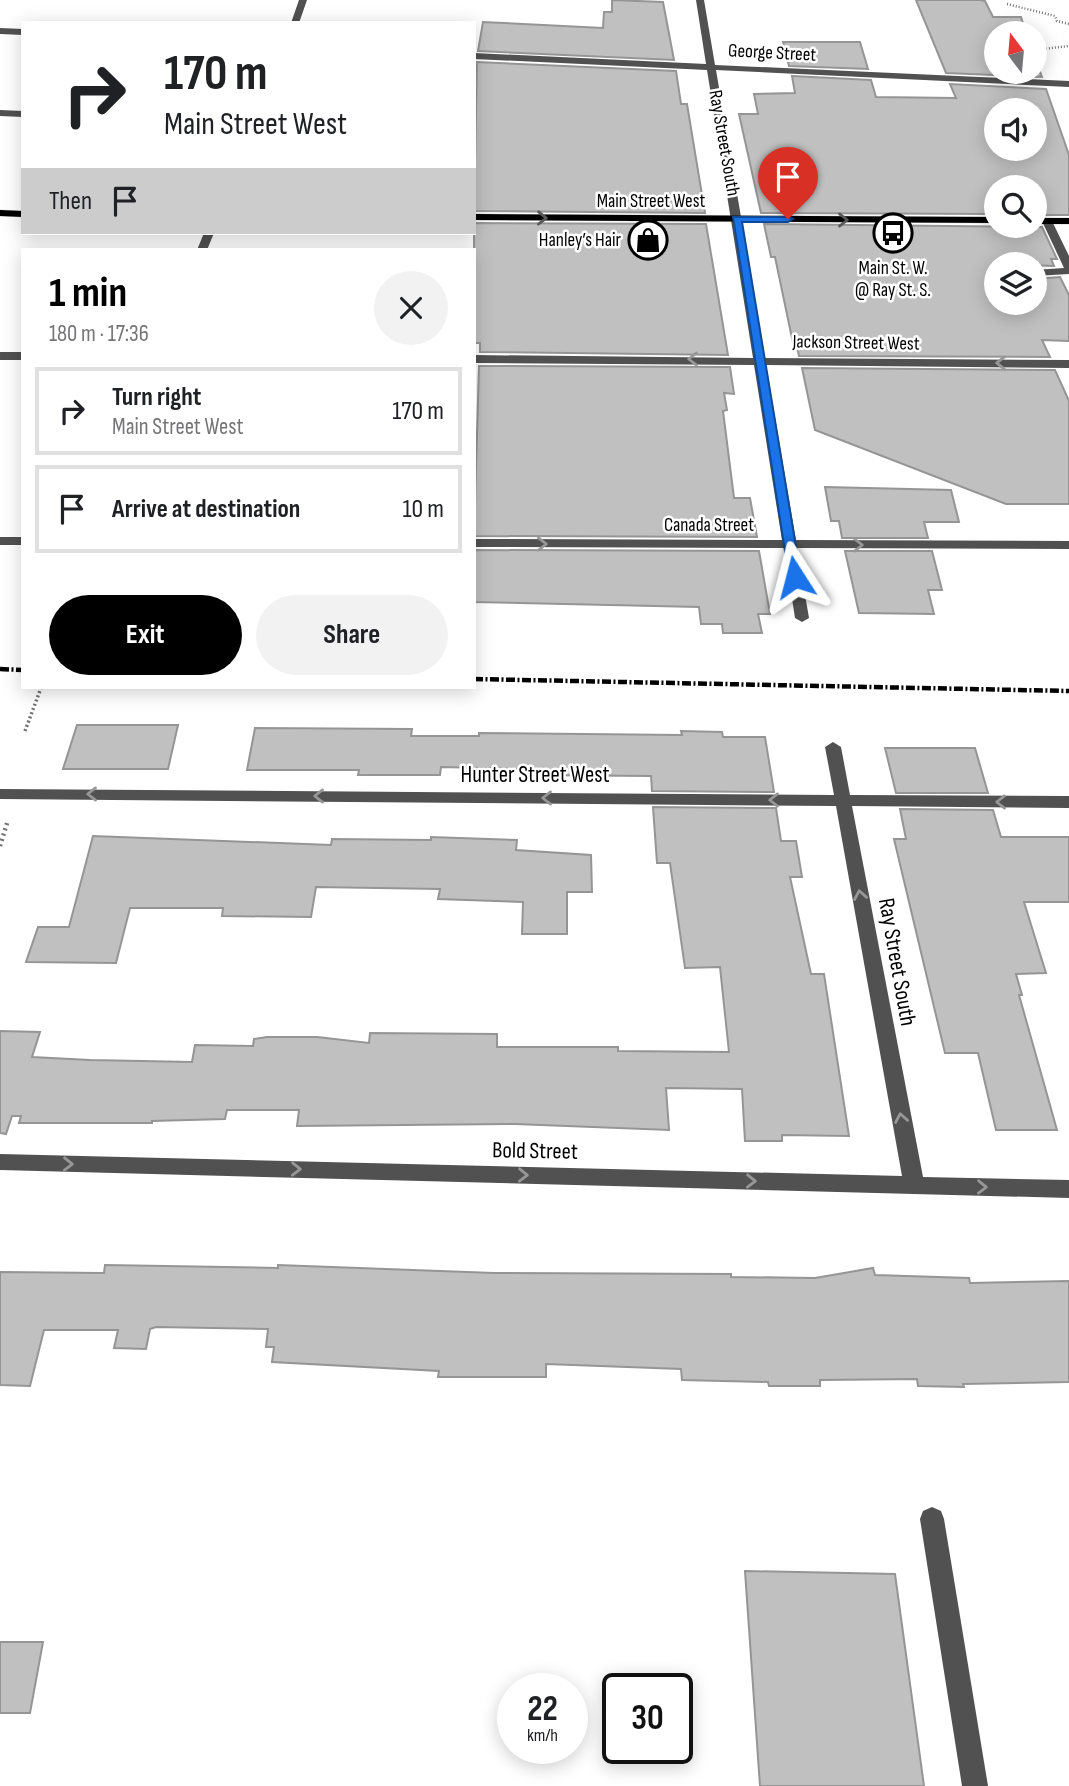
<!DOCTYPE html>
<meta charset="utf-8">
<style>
body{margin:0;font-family:"Sofia Sans Condensed",sans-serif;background:#f2f2f2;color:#202124;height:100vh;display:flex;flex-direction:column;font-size:26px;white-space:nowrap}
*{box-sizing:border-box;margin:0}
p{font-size:23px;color:#757577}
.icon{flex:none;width:38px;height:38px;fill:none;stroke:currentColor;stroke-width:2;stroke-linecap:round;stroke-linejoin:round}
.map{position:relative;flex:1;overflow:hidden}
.details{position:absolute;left:21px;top:248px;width:455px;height:441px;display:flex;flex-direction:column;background:#fff;border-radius:0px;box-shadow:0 4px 18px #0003}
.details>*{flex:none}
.banner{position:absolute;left:21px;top:21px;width:455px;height:214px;border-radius:0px;box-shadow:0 4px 18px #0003;background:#fff;color:#202124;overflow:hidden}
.needle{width:46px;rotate:344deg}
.buttons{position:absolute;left:984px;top:21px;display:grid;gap:14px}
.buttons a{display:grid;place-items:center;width:63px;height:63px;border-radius:50%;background:#fff;box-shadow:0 4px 18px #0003;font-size:35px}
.speed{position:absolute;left:497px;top:1673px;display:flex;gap:14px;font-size:35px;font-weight:700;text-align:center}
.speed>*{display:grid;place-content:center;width:91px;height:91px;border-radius:50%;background:#fff;box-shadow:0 4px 18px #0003;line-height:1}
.speed small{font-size:18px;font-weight:400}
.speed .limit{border:4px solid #111;border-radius:10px;background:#fff;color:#111}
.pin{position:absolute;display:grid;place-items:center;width:60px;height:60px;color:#fff;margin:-72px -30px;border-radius:50% 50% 50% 0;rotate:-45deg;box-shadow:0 0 7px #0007}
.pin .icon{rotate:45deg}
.me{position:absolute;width:77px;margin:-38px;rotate:351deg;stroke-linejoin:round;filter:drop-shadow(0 0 5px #0008)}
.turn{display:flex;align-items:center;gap:24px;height:147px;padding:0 28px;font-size:32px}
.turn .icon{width:91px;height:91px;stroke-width:2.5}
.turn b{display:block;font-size:49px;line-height:60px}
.then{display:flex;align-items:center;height:66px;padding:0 28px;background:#0003;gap:14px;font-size:26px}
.round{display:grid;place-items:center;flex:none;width:74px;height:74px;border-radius:37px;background:#f2f2f2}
.summary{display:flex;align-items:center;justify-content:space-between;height:119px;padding:0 28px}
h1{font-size:42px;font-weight:700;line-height:52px;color:#000}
.primary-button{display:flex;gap:14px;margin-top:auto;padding:14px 28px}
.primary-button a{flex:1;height:80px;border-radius:42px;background:#000;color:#fff;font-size:28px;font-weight:700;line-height:80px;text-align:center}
.primary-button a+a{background:#f2f2f2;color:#202124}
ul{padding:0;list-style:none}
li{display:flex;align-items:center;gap:21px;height:88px;margin:0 14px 10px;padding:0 14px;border:4px solid #e0e0e0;border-radius:0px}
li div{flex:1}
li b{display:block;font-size:26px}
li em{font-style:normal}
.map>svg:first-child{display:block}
.building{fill:#c0c0c0;stroke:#959595;stroke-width:2;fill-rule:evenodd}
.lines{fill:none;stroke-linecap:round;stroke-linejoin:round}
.major-casing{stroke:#dbdbdb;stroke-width:1}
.path-far2{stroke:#737373;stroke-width:2.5;stroke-dasharray:1 2;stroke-linecap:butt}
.path-far1{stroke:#737373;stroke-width:3.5;stroke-dasharray:2 2.5;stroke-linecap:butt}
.path{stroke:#737373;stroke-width:4.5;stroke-dasharray:2 3.5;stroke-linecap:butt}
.minor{fill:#515151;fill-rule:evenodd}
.major{fill:#000;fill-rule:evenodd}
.rail{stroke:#000;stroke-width:4.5;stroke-dasharray:9 2.5 2 2.5;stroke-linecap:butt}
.oneway{stroke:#595959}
.oneway2{stroke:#979797}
.route{fill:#1a73e8;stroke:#114b97;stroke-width:2}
.labels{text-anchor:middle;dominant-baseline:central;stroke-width:5;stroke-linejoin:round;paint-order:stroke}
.far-street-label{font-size:19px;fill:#000;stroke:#fff}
.far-poi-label{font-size:19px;fill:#000;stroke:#fff;text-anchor:end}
.street-label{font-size:23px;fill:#000;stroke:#fff}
</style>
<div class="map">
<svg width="1069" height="1786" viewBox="0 0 1069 1786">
<rect width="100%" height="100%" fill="#fff"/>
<!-- building -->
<g class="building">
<path d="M612 0 663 2 674 60 478 51 483 22 603 28 604 12H612Z"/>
<path d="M916 0H980L985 1 993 17H1021L1026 33H996V72H1034V56L1042 77 946 73Z"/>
<path d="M783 42H860L868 69 789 66Z"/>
<path d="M477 62 676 71 681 104H687L705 213 474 211Z"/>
<path d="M792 76 871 80 876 97 956 98 950 84 1046 89 1069 155V215H1034V187H996V214L761 213 739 114H758L754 94 795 93ZM996 110H1034V149H996Z"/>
<path d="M474 223 706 224 728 355 480 352V343H474Z"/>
<path d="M764 224 1042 227 1057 259H1051L1054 266 996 264V303H1034V279L1060 277 1069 295V341L1042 340 1050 357 799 356 796 343H793L775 257H771Z"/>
<path d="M479 366 730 367 734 394 724 393 727 410 723 411 734 498H750L757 537 474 536Z"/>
<path d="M802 368 1055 370 1069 401V504H1006L815 430Z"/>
<path d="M825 487 951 490 959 522H924L928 538H842L839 521H831Z"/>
<path d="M474 550 759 551 770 614H758L762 633H723L722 624H701L699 607 474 602Z"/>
<path d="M845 551H932L942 590H928L934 614 859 613Z"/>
<path d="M77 725H178L168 769H63Z"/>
<path d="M255 728 412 729 411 736H479V733L682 735 681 731 722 732 723 737H765L774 792 652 791 651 776 520 775 521 769 441 767 440 775H358L359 770H247Z"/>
<path d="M885 748H975L988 793H896Z"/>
<path d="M653 807 776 808 781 841H796L802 877H790L811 974H824L849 1136 782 1135V1141H745L742 1089 666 1088 669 1130 515 1124 297 1126 299 1110H227L225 1119 152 1121V1123H19L21 1116H12L6 1134 0 1133V1031L40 1032 32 1057 90 1060 192 1062 195 1045 253 1046 254 1039 267 1037H317L369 1043 370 1033 497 1034V1047H618V1051L729 1052 720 967 685 968 670 863H657Z"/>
<path d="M900 809 993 810 1001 837H1069V902H1024L1046 973 1016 974 1022 995H1019L1057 1130H996L978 1053H945L894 839H906Z"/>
<path d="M93 836 331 845 332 839 431 840V837L517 840 516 850 591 855 592 892H567V934H522L523 902 438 899 440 889 316 887 311 917 222 916 223 908H130L116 963 26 962 38 927H69Z"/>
<path d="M105 1265 278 1268V1265L494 1273 731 1274V1277L815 1278 873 1268 875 1275 969 1278 970 1283 1069 1281V1382L963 1384 964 1387 918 1386 917 1379 820 1380V1386H769L768 1382 682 1380 681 1369 546 1364V1377H438L439 1371 272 1362 274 1347H266L268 1329 156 1327 150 1329 146 1349 114 1348 118 1330H44L30 1386 0 1385V1272L104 1273Z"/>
<path d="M745 1571 895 1574 924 1786H760Z"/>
<path d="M0 1642H43L30 1713H0Z"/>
</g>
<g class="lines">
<!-- major casing -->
<g class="major-casing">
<g id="major">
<path d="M0 210 23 211V217L0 216Z"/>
<path d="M474 214 996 217V223L474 220Z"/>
<rect x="1034" y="218" width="35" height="6"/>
</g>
</g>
<!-- path-far2 -->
<g class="path-far2">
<path d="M1007 4 1055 16 1057 21 1069 24"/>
<path d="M1034 50 1069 46"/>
</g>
<!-- path-far1 -->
<path class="path-far1" d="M25 731 41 688"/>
<!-- path -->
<path class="path" d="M0 846 8 820"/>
<!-- minor -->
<g class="minor">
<path d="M299 0H307L299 23H291Z"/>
<path d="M696 0H704L715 65 1069 81V87L716 70 765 358 1069 360V368L766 365 796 540 1069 541V549L797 548 809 618 802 622 795 618 784 548 474 547V539L782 540 754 365 474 363V355L753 358 707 70 474 59V53L706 64Z"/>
<path d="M0 28 23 29V35L0 34Z"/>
<path d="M0 110 23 111V117L0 116Z"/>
<path d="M1043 219H1051L1069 256V274L1034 276V270L1064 268 1042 221Z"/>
<path d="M204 233H214L207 250H197Z"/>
<rect x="0" y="352" width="23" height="8"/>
<rect x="0" y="537" width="23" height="8"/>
<path d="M833 742 841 747 850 795 1069 796V808L852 806 923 1177 1069 1180V1198L0 1170V1154L902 1176 836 806 0 799V789L834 795 825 747Z"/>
<path d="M932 1507 941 1511 944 1519 988 1786H962L920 1519 923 1511Z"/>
</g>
<!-- major -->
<use href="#major" class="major"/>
<!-- rail -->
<g class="rail">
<path d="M0 669 23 670"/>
<path d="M474 679 1069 691"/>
</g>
</g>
<!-- one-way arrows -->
<defs><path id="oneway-chevron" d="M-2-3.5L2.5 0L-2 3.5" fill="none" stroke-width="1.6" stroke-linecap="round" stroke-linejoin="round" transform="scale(1.75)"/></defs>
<g class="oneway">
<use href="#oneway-chevron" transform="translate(542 218) rotate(1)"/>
<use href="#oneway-chevron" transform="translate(843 220)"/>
</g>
<g class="oneway2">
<use href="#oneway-chevron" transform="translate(693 359) rotate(-180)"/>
<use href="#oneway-chevron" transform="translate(1001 363) rotate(-179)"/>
<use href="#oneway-chevron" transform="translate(542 544)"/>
<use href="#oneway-chevron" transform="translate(858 545)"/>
<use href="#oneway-chevron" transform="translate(92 794) rotate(-180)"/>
<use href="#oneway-chevron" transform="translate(319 796) rotate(-180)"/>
<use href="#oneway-chevron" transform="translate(547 798) rotate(-180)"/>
<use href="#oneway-chevron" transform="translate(774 800) rotate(-180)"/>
<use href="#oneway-chevron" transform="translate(1001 802) rotate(-180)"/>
<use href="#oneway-chevron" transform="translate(860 895) rotate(-100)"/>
<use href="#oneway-chevron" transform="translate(901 1118) rotate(-100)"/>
<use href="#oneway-chevron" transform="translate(68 1164) rotate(1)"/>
<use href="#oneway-chevron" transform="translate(296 1169) rotate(1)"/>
<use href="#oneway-chevron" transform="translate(523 1175) rotate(1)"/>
<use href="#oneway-chevron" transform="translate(751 1181) rotate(1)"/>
<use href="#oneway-chevron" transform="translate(982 1187) rotate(1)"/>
</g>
<!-- route -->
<path class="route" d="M733 217H788L793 219 788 222H742L801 577 795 581 789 577Z"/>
<!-- icons -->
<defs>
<g id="bus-ring" transform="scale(2.0125)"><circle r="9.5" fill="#fff" stroke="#000" stroke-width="1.5"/><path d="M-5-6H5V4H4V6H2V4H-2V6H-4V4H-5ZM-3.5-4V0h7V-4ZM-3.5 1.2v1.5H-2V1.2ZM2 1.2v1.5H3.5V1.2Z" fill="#000"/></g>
<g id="shop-ring" transform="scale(2.0125)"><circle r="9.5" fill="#fff" stroke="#000" stroke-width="1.5"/><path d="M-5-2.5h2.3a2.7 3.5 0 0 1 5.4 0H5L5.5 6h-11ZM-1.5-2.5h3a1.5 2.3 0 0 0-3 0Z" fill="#000"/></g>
</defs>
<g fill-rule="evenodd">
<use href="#bus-ring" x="893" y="233"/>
<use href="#shop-ring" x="648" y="240"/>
</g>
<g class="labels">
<!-- far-street labels -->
<g class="far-street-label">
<text transform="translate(772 53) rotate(3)">George Street</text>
<text transform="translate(724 143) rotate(80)">Ray Street South</text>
<text x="651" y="201">Main Street West</text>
<text transform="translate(856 343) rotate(1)">Jackson Street West</text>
<text x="709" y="525">Canada Street</text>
</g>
<!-- far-poi labels -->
<g class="far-poi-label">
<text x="621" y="240">Hanley’s Hair</text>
<text x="893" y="268" text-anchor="middle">Main St. W.<tspan x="893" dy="22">@ Ray St. S.</tspan></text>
</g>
<!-- street labels -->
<g class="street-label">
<text x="535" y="775">Hunter Street West</text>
<text transform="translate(897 962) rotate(80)">Ray Street South</text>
<text transform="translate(535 1151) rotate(1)">Bold Street</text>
</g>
</g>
</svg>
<div class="buttons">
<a><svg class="needle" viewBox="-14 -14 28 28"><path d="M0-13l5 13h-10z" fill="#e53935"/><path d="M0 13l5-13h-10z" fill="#757577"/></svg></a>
<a><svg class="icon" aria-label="sound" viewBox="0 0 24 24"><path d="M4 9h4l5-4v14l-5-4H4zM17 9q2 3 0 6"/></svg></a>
<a><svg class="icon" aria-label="search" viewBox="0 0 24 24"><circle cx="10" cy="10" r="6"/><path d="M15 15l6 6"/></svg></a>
<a><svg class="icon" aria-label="layers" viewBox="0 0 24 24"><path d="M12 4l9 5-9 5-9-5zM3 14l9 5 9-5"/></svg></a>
</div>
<div class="speed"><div>22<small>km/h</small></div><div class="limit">30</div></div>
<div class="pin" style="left:788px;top:219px;background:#d93025"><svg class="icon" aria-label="arrive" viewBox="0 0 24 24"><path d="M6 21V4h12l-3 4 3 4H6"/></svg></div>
<svg class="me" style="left:795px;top:577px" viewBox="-20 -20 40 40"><path d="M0-17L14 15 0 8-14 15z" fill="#1a73e8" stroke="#fff" stroke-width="4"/></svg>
<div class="banner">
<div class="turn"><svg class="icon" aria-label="right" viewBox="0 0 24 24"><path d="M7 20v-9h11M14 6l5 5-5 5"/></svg><div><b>170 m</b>Main Street West</div></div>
<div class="then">Then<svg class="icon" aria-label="arrive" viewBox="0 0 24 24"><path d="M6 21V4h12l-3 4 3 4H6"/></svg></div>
</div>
<section class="details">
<div class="summary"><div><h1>1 min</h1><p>180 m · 17:36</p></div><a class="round"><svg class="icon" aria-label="close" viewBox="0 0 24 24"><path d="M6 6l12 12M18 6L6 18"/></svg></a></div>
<ul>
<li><svg class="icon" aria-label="right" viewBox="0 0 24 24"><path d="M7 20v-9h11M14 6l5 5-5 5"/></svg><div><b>Turn right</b><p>Main Street West</p></div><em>170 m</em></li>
<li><svg class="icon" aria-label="arrive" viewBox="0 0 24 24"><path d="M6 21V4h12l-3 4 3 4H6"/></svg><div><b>Arrive at destination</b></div><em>10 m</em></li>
</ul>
<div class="primary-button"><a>Exit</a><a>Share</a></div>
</section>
</div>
